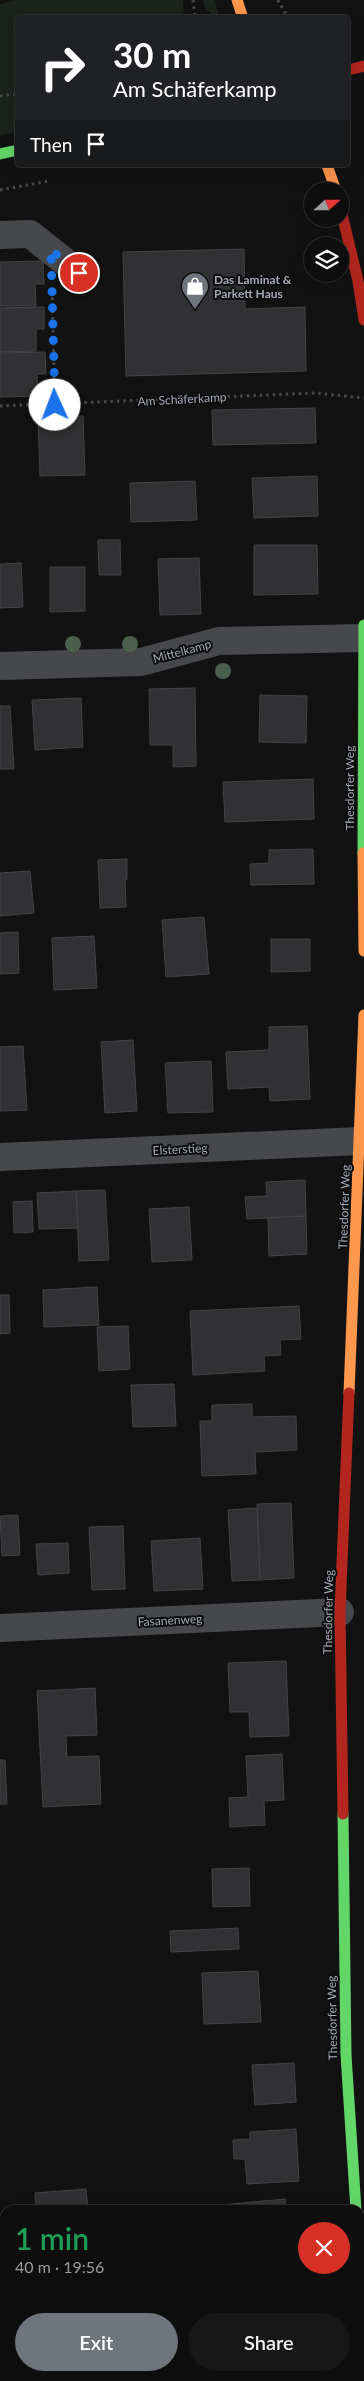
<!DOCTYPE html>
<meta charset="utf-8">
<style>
body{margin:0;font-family:Lato,sans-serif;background:#171717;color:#f1f3f6;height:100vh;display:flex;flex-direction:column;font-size:19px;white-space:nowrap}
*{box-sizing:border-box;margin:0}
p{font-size:16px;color:#9b9c9e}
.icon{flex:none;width:28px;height:28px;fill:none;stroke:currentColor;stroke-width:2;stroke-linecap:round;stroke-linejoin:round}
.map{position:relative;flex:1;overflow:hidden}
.details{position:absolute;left:0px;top:2205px;width:365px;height:176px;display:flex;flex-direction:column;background:#0e0e0e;border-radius:15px 15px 0 0;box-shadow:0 5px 20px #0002,0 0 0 1px #2e2e2e}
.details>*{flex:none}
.guide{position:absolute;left:15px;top:15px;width:335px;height:152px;border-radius:5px;box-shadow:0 5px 20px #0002,0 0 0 1px #2e2e2e;background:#202124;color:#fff;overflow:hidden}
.needle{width:32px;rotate:69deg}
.fabs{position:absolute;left:304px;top:182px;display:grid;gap:10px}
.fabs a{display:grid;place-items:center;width:45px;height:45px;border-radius:50%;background:#0e0e0e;box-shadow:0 5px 20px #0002,0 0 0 1px #2e2e2e;font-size:25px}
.pin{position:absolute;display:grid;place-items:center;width:42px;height:42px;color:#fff;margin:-21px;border:2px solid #fff;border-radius:50%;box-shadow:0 1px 5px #0007}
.me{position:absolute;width:55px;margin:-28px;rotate:358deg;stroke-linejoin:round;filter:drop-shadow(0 0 4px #0008)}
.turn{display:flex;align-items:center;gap:18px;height:105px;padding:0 15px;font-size:22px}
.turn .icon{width:65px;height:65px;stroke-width:2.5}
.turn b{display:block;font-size:35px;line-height:42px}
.then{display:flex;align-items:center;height:48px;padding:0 15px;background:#0003;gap:10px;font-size:19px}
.round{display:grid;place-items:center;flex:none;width:52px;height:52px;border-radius:26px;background:#171717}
.headline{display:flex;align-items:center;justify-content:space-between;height:85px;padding:0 15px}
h1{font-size:30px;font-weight:600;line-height:38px;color:#1e9e55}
.primary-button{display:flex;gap:10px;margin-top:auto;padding:10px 15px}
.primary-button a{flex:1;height:58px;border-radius:30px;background:#70747c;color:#fff;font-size:20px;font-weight:600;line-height:58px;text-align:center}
.primary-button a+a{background:#171717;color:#f1f3f6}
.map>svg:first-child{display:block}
.green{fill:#1c231d}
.building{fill:#313133;stroke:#424346}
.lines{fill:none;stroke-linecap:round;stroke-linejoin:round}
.path{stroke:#484a4d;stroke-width:3;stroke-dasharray:2.5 4;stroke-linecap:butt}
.street{stroke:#47484b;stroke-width:28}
.fast{stroke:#63d668;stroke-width:11}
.slow{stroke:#ff974d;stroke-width:11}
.jam{stroke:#b3261e;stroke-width:11}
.tree{fill:#4b604c}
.route{stroke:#1a73e8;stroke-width:9;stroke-dasharray:0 16.2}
.labels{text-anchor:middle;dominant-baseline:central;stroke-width:4;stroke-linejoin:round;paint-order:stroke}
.poi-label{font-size:12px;font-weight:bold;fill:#a3a9b4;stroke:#0d0d0e;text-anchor:start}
.street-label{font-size:12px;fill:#a3a9b4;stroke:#0d0d0e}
</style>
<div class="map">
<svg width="364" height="2381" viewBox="0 0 364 2381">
<rect width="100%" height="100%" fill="#121213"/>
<!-- green -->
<g class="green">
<path d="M17 0H183L184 17 18 18 17 132 0 135V4Z"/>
<path d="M203 0H215L218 15 211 14 205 7Z"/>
</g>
<!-- building -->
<g class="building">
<path d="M244 249 245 309 305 307 306 371 126 376 123 252Z"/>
<path d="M43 261 44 284H35L36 306H0V262Z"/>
<path d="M44 307V329H36V351L0 352V308Z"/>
<path d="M45 352 46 374H37L38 396 0 397V353Z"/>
<path d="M315 408 316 443 213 445 212 410Z"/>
<path d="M83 416 85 475 40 476 38 417Z"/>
<path d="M317 476 318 516 254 518 252 478Z"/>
<path d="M195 481 197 520 131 522 130 483Z"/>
<path d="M98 540H120L121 575H99Z"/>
<path d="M254 545H317L318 594 254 595Z"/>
<path d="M199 558 201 614 160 615 158 559Z"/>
<path d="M21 563 23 607 0 608V564Z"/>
<path d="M50 567H85V611L50 612Z"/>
<path d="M195 688 196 766 173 767V745H150L149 689Z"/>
<path d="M260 695 307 696 306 743 259 742Z"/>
<path d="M81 698 83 747 35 750 32 700Z"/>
<path d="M0 706H10L14 769H0Z"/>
<path d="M313 779 314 819 225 822 223 782Z"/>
<path d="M313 849 314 884 251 885 250 864 269 863V850Z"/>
<path d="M127 859V879L125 880 126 907 100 908 98 860Z"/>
<path d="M30 871 34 913 0 916V873Z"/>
<path d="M204 917 209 974 166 977 162 920Z"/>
<path d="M18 932 19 973 0 974V933Z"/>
<path d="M94 936 97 988 54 990 52 938Z"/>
<path d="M271 939H310V971L271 972Z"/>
<path d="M307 1026 310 1099 270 1101 269 1087 228 1089 226 1052 269 1050V1027Z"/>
<path d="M133 1040 137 1111 105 1113 101 1042Z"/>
<path d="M23 1046 27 1110 0 1111V1047Z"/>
<path d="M211 1061 213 1112 168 1113 165 1063Z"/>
<path d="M305 1180 306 1216 247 1219 245 1197 267 1196 266 1182Z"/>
<path d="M105 1190 109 1260 79 1261 76 1191Z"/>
<path d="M76 1191 78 1228 39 1229 37 1193Z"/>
<path d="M32 1201 33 1232 14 1233 13 1202Z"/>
<path d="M189 1207 192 1260 152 1262 149 1209Z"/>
<path d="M306 1216 307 1254 269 1256 268 1218Z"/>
<path d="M97 1287 99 1325 44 1327 43 1290Z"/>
<path d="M0 1295H9L10 1333 0 1334Z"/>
<path d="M299 1306 301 1339 280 1340 281 1355 264 1356 265 1371 193 1375 190 1311Z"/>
<path d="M128 1326 130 1369 99 1371 97 1327Z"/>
<path d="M174 1384 176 1426 133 1427 131 1385Z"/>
<path d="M252 1404V1417L296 1416 297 1450 255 1452 256 1474 202 1476 200 1421H212V1405Z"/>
<path d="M291 1503 294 1578 260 1580 257 1504Z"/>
<path d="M257 1508 260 1580 232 1581 228 1510Z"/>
<path d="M18 1515 20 1555 2 1556 0 1516Z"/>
<path d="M123 1526 125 1589 92 1590 89 1527Z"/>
<path d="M200 1538 203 1589 154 1591 151 1541Z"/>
<path d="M68 1543 69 1573 38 1575 36 1544Z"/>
<path d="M286 1661 289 1736 250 1737 249 1712H230L228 1663Z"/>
<path d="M95 1688 97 1735 66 1736 67 1757 99 1756 101 1804 43 1807 37 1691Z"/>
<path d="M282 1754 284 1800 264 1801 265 1825 230 1827 229 1798 248 1797 246 1756Z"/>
<path d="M0 1760H5L7 1804H0Z"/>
<path d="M249 1868 250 1906 213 1907 212 1869Z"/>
<path d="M238 1928 239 1949 171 1952 170 1931Z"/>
<path d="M258 1971 261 2022 204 2024 202 1973Z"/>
<path d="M294 2063 296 2102 255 2105 252 2065Z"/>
<path d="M296 2129 299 2181 247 2184 245 2159H234L233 2140 250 2139V2132Z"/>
<path d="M86 2189 88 2210H36L35 2193Z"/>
<path d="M285 2199 286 2210H201L200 2207Z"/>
<path d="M0 2222H5V2275L0 2276Z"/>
</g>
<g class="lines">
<!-- path -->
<g class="path">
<path d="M193 0 195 18"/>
<path d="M278 0 288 18"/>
<path d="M0 96 18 94"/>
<path d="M0 190 49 181"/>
<path d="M52 291 55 405"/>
<path d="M0 406 315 393 364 398"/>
</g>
<!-- street -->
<g class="street">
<path d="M0 235 30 234 79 273"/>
<path d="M0 666 141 662 219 641 364 638"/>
<path d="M0 1157 360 1141"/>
<path d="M0 1628 340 1612"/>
</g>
<!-- fast -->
<g class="fast">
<path d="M0 154 18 150"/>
<path d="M363 853 364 625"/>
<path d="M343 1814 346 2055 356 2210"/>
</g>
<!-- slow -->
<g class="slow">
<path d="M237 0 243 18"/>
<path d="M327 165 336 191"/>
<path d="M363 853 364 951"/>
<path d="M349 1393 364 1015"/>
<path d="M360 2262 364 2319"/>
</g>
<!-- jam -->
<g class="jam">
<path d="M348 70 364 66"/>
<path d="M340 206 358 281 364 320"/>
<path d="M343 1814 340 1612 349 1393"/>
</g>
</g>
<!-- trees -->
<g class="tree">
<circle cx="73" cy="644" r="8"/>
<circle cx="130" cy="644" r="8"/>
<circle cx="223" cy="671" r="8"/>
</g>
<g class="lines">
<!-- route -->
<path class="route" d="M55 405 51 250 79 273"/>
</g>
<!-- icons -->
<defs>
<g id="shop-pin" transform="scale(1.4375)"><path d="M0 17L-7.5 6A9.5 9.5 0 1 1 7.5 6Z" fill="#70747c" stroke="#0d0d0e"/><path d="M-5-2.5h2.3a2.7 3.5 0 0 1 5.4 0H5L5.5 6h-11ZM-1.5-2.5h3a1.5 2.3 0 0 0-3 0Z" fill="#fff"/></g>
</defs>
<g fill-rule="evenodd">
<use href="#shop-pin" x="195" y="286"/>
</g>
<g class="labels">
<!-- poi labels -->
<g class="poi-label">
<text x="214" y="279">Das Laminat &amp;<tspan x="214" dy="14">Parkett Haus</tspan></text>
</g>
<!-- street labels -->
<g class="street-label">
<text transform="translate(182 399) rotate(-3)">Am Schäferkamp</text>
<text transform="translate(182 651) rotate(-15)">Mittelkamp</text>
<text transform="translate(349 788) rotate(-90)">Thesdorfer Weg</text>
<text transform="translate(180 1149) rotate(-3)">Elsterstieg</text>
<text transform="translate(344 1207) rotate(-88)">Thesdorfer Weg</text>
<text transform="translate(328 1612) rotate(-89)">Thesdorfer Weg</text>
<text transform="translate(170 1620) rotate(-3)">Fasanenweg</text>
<text transform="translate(332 2018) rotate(-91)">Thesdorfer Weg</text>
</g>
</g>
</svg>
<div class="fabs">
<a><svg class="needle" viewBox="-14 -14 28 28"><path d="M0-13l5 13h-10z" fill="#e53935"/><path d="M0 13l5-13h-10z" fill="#9b9c9e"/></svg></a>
<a><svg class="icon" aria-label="layers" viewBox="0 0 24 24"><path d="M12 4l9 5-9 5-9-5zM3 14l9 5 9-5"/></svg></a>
</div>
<div class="pin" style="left:79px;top:273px;background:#d93025"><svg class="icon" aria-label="arrive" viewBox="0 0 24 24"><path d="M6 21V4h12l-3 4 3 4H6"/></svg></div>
<svg class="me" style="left:55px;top:405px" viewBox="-20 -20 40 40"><circle r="19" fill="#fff"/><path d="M0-13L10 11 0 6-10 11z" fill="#1a73e8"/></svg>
<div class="guide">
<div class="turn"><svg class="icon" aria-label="right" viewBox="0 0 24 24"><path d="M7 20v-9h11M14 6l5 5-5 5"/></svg><div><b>30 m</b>Am Schäferkamp</div></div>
<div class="then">Then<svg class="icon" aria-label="arrive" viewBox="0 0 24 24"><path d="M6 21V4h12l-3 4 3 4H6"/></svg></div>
</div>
<section class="details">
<div class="headline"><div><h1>1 min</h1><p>40 m · 19:56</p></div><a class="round" style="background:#d93025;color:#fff"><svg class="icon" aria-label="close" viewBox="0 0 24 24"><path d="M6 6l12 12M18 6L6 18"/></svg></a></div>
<div class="primary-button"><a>Exit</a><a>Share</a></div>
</section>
</div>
